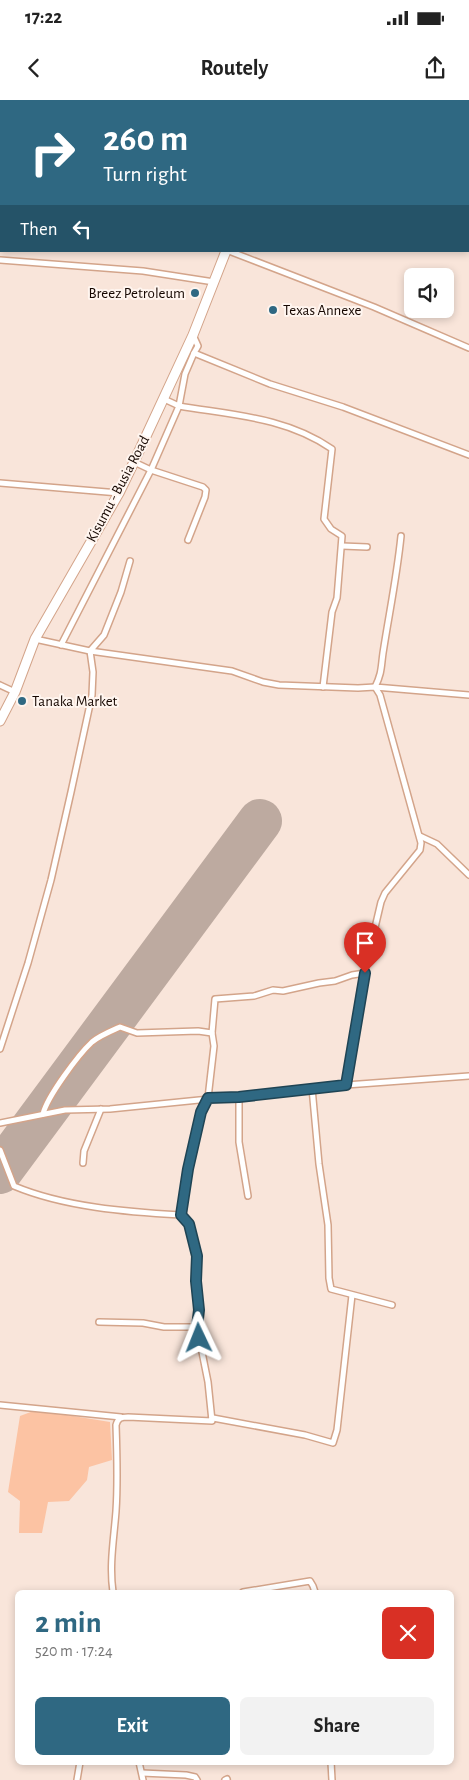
<!DOCTYPE html>
<meta charset="utf-8">
<style>
body{margin:0;font-family:"Alegreya Sans",sans-serif;background:#f2f2f2;color:#222;height:100vh;display:flex;flex-direction:column;font-size:19px;white-space:nowrap}
*{box-sizing:border-box;margin:0}
p{font-size:16px;color:#767676}
.icon{flex:none;width:28px;height:28px;fill:none;stroke:currentColor;stroke-width:2;stroke-linecap:round;stroke-linejoin:round}
.map{position:relative;flex:1;overflow:hidden}
.panel{position:absolute;left:15px;top:1490px;width:439px;height:175px;display:flex;flex-direction:column;background:#fff;border-radius:8px;box-shadow:0 2px 8px #0003}
.panel>*{flex:none}
.hud{position:absolute;left:0px;top:0px;width:470px;height:152px;box-shadow:0 2px 8px #0003;background:#2f6882;color:#fff;overflow:hidden}
.controls{position:absolute;left:404px;top:168px;display:grid;gap:10px}
.controls a{display:grid;place-items:center;width:50px;height:50px;border-radius:8px;background:#fff;box-shadow:0 2px 8px #0003;font-size:25px}
.pin{position:absolute;display:grid;place-items:center;width:42px;height:42px;color:#fff;margin:-51px -21px;border-radius:50% 50% 50% 0;rotate:-45deg;box-shadow:0 0 5px #0007}
.pin .icon{rotate:45deg}
.me{position:absolute;width:55px;margin:-28px;rotate:358deg;stroke-linejoin:round;filter:drop-shadow(0 0 4px #0008)}
.turn{display:flex;align-items:center;gap:18px;height:105px;padding:0 20px;font-size:22px}
.turn .icon{width:65px;height:65px;stroke-width:2.5}
.turn b{display:block;font-size:35px;line-height:42px}
.then{display:flex;align-items:center;height:48px;padding:0 20px;background:#0003;gap:10px;font-size:19px}
.round{display:grid;place-items:center;flex:none;width:52px;height:52px;border-radius:8px;background:#f2f2f2}
.headline{display:flex;align-items:center;justify-content:space-between;height:85px;padding:0 20px}
h1{font-size:30px;font-weight:700;line-height:38px;color:#2f6882}
.button{display:flex;gap:10px;margin-top:auto;padding:10px 20px}
.button a{flex:1;height:58px;border-radius:8px;background:#2f6882;color:#fff;font-size:20px;font-weight:700;line-height:58px;text-align:center}
.button a+a{background:#f2f2f2;color:#222}
.status{display:flex;justify-content:space-between;align-items:center;height:35px;padding:0 25px;background:#fff;direction:ltr}
.status svg{height:14px;fill:currentColor}
header{display:flex;justify-content:space-between;align-items:center;height:65px;padding:0 20px;background:#fff;font-size:22px;font-weight:700}
.map>svg:first-child{display:block}
.green{fill:#fcc3a3}
.lines{fill:none;stroke-linecap:round;stroke-linejoin:round}
.runway{stroke:#bdaaa0;stroke-width:44}
.minor-casing{stroke:#d3a48a;stroke-width:8}
.trunk-casing{stroke:#d3a48a;stroke-width:11}
.minor{stroke:#fff;stroke-width:5}
.trunk{stroke:#fff;stroke-width:9}
.route-casing{stroke:#1f4454;stroke-width:12}
.route{stroke:#2f6882;stroke-width:9}
.poi-dot{fill:#2f6882;stroke:#fff5ef;stroke-width:2}
.labels{text-anchor:middle;dominant-baseline:central;stroke-width:4;stroke-linejoin:round;paint-order:stroke}
.poi-label{font-size:15px;fill:#160701;stroke:#fff5ef;text-anchor:start}
.street-label{font-size:15px;fill:#160701;stroke:#fff5ef}
</style>
<div class="status"><b>17:22</b><svg viewBox="0 0 49 12"><path d="M0 12V9h3v3zM5 12V6h3v6zM10 12V3h3v9zM15 12V0h3v12zM26 1h20v11H26zM47 4h2v5h-2z"/></svg></div>
<header><svg class="icon" aria-label="back" viewBox="0 0 24 24"><path d="M15 5l-7 7 7 7"/></svg>Routely<svg class="icon" aria-label="share" viewBox="0 0 24 24"><path d="M12 15V3M7 8l5-5 5 5M5 13v7h14v-7"/></svg></header>
<div class="map">
<svg width="469" height="1680" viewBox="0 0 469 1680">
<rect width="100%" height="100%" fill="#f9e5da"/>
<!-- green -->
<path class="green" d="M36 1310 110 1322 112 1360 89 1367 87 1380 69 1401 48 1402 42 1433H19L20 1401 8 1392 20 1316Z"/>
<g class="lines">
<!-- runway -->
<path class="runway" d="M0 1072 260 721"/>
<!-- minor casing -->
<g class="minor-casing">
<g id="minor">
<path d="M0 64H1"/>
<path d="M229 151 374 207 469 248"/>
<path d="M0 160 143 171 214 182"/>
<path d="M193 235 198 246 194 253 270 284 343 307 469 355"/>
<path d="M164 299 179 306C232 315 286 317 332 349L324 419 331 429 342 436 337 498 332 512 323 587"/>
<path d="M134 362 151 370 203 387 206 390 205 397 188 440"/>
<path d="M0 383 119 393"/>
<path d="M401 436C397 476 389 514 383 553 381 567 382 573 375 587L469 595"/>
<path d="M342 446 367 447"/>
<path d="M35 539 90 551 232 571 263 582 279 585 358 588 375 587 380 595 421 743 420 750 385 793 381 802 361 887 346 985 469 976"/>
<path d="M61 545 151 370 179 306 185 274 194 253"/>
<path d="M0 585 15 592"/>
<path d="M420 736 437 744 469 775"/>
<path d="M212 933 215 899 254 896 273 890 283 891 319 883 335 881 352 875 365 873"/>
<path d="M0 949 28 863 51 780 71 692 92 595 93 572 90 551 104 535 121 492 130 461"/>
<path d="M312 988 319 1064 328 1125 329 1178 331 1189 392 1205"/>
<path d="M239 997V1042L248 1096"/>
<path d="M43 1014C47 997 78 955 92 942 99 936 111 931 120 927L137 933 198 931 212 933 214 946 208 998 201 1011 188 1069 181 1115 189 1125 197 1156V1181L199 1210 197 1227 208 1282 212 1321 128 1317C121 1317 118 1318 116 1325 117 1354 118 1382 116 1411 114 1438 109 1465 113 1492"/>
<path d="M0 1023 65 1010 110 1009 346 985"/>
<path d="M0 1050 14 1086C64 1107 127 1112 181 1115"/>
<path d="M83 1063 84 1051 101 1009"/>
<path d="M99 1222 143 1223 164 1227H197"/>
<path d="M0 1305 121 1317"/>
<path d="M213 1318 305 1335 333 1343 337 1330 352 1195"/>
<path d="M243 1492 310 1481 313 1486 315 1492"/>
<path d="M139 1662 143 1680"/>
<path d="M331 1662 332 1680"/>
<path d="M142 1673 186 1675 195 1677 197 1680"/>
<path d="M77 1680 80 1662"/>
<path d="M225 1680 227 1679"/>
</g>
</g>
<!-- trunk casing -->
<g class="trunk-casing">
<g id="trunk">
<path d="M279 1V0"/>
<path d="M0 621 15 592 35 539 119 393 134 362 193 235 226 151"/>
</g>
</g>
<!-- minor -->
<use href="#minor" class="minor"/>
<!-- trunk -->
<use href="#trunk" class="trunk"/>
</g>
<g class="lines">
<!-- route casing -->
<g class="route-casing">
<path id="route" d="M199 1238 197 1227 199 1210 196 1181 197 1156 189 1124 181 1115 188 1069 201 1012 208 998 239 997 346 985 365 873"/>
</g>
<!-- route -->
<use href="#route" class="route"/>
</g>
<!-- markers -->
<g class="poi-dot">
<circle cx="195" cy="193" r="5"/>
<circle cx="273" cy="210" r="5"/>
<circle cx="22" cy="601" r="5"/>
</g>
<g class="labels">
<!-- poi labels -->
<g class="poi-label">
<text x="185" y="193" text-anchor="end">Breez Petroleum</text>
<text x="283" y="210">Texas Annexe</text>
<text x="32" y="601">Tanaka Market</text>
</g>
<!-- street labels -->
<g class="street-label">
<text transform="translate(118 389) rotate(-62)">Kisumu - Busia Road</text>
</g>
</g>
</svg>
<div class="controls">
<a><svg class="icon" aria-label="sound" viewBox="0 0 24 24"><path d="M4 9h4l5-4v14l-5-4H4zM17 9q2 3 0 6"/></svg></a>
</div>
<div class="pin" style="left:365px;top:873px;background:#d93025"><svg class="icon" aria-label="arrive" viewBox="0 0 24 24"><path d="M6 21V4h12l-3 4 3 4H6"/></svg></div>
<svg class="me" style="left:199px;top:1238px" viewBox="-20 -20 40 40"><path d="M0-17L14 15 0 8-14 15z" fill="#2f6882" stroke="#fff" stroke-width="4"/></svg>
<div class="hud">
<div class="turn"><svg class="icon" aria-label="right" viewBox="0 0 24 24"><path d="M7 20v-9h11M14 6l5 5-5 5"/></svg><div><b>260 m</b>Turn right</div></div>
<div class="then">Then<svg class="icon" aria-label="left" viewBox="0 0 24 24"><path d="M17 20v-9H6M10 6l-5 5 5 5"/></svg></div>
</div>
<section class="panel">
<div class="headline"><div><h1>2 min</h1><p>520 m · 17:24</p></div><a class="round" style="background:#d93025;color:#fff"><svg class="icon" aria-label="close" viewBox="0 0 24 24"><path d="M6 6l12 12M18 6L6 18"/></svg></a></div>
<div class="button"><a>Exit</a><a>Share</a></div>
</section>
</div>
